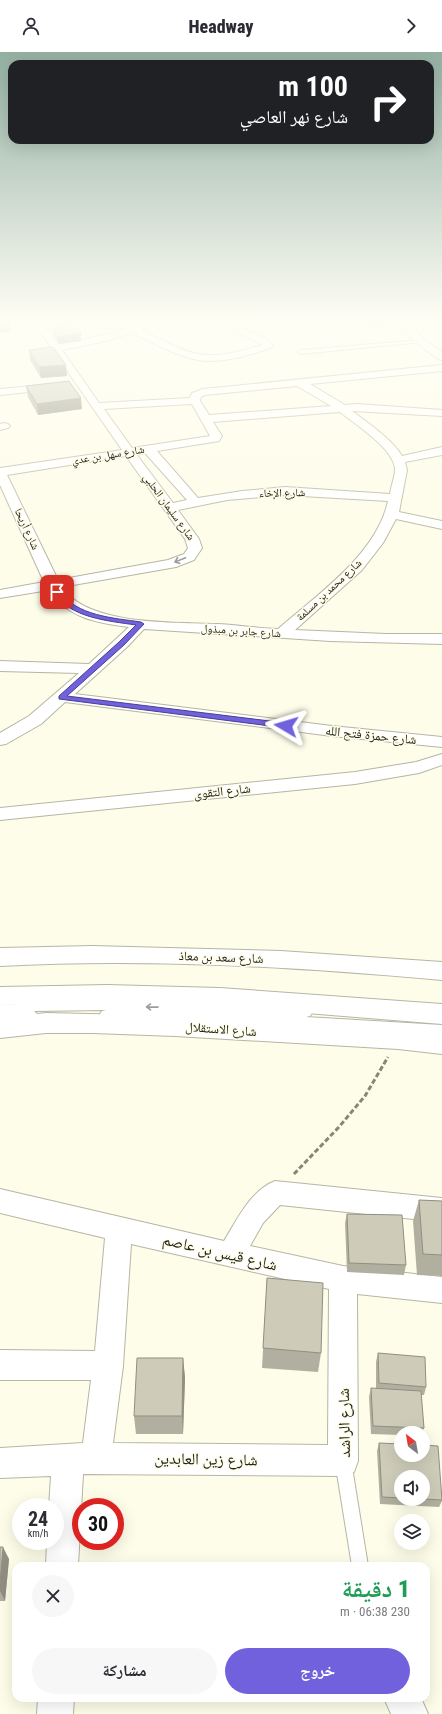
<!DOCTYPE html>
<html lang="ar">
<meta charset="utf-8">
<style>
body{margin:0;font-family:"Roboto Condensed","Noto Naskh Arabic",sans-serif;background:#f7f7f7;color:#2b2b33;direction:rtl;height:100vh;display:flex;flex-direction:column;font-size:15px;white-space:nowrap}
*{box-sizing:border-box;margin:0}
p{font-size:13px;color:#7c7c81}
.icon{flex:none;width:22px;height:22px;fill:none;stroke:currentColor;stroke-width:2;stroke-linecap:round;stroke-linejoin:round}
.map{position:relative;flex:1;overflow:hidden;direction:ltr}
.details{position:absolute;left:12px;top:1510px;width:418px;height:140px;display:flex;flex-direction:column;background:#fff;border-radius:12px;box-shadow:0 4px 16px #0002;direction:rtl}
.details>*{flex:none}
.banner{position:absolute;left:8px;top:8px;width:426px;height:84px;border-radius:12px;box-shadow:0 4px 16px #0002;direction:rtl;background:#202124;color:#fff;overflow:hidden}
.needle{width:26px;rotate:329deg}
.buttons{position:absolute;left:394px;top:1374px;display:grid;gap:8px}
.buttons a{display:grid;place-items:center;width:36px;height:36px;border-radius:50%;background:#fff;box-shadow:0 4px 16px #0002;font-size:20px}
.speed{position:absolute;left:12px;top:1446px;display:flex;gap:8px;font-size:20px;font-weight:700;text-align:center}
.speed>*{display:grid;place-content:center;width:52px;height:52px;border-radius:50%;background:#fff;box-shadow:0 4px 16px #0002;line-height:1}
.speed small{font-size:10px;font-weight:400}
.speed .limit{border:6px solid #d22;background:#fff;color:#111}
.pin{position:absolute;display:grid;place-items:center;width:34px;height:34px;color:#fff;margin:-17px;border-radius:8px;box-shadow:0 2px 6px #0006}
.me{position:absolute;width:44px;margin:-22px;rotate:277deg;stroke-linejoin:round;filter:drop-shadow(0 0 3px #0008)}
.turn{display:flex;align-items:center;gap:14px;height:84px;padding:0 20px;font-size:18px}
.turn .icon{width:52px;height:52px;stroke-width:2.5}
.turn b{display:block;font-size:28px;line-height:34px}
.round{display:grid;place-items:center;flex:none;width:42px;height:42px;border-radius:21px;background:#f7f7f7}
.summary{display:flex;align-items:center;justify-content:space-between;height:68px;padding:0 20px}
h1{font-size:24px;font-weight:800;line-height:30px;color:#1e9e55}
.button{display:flex;gap:8px;margin-top:auto;padding:8px 20px}
.button a{flex:1;height:46px;border-radius:24px;background:#7161dc;color:#fff;font-size:16px;font-weight:800;line-height:46px;text-align:center}
.button a+a{background:#f7f7f7;color:#2b2b33}
header{display:flex;justify-content:space-between;align-items:center;height:52px;padding:0 20px;background:#fff;font-size:18px;font-weight:800}
.map>svg:first-child{display:block}
.lines{fill:none;stroke-linecap:round;stroke-linejoin:round}
.lane-casing{stroke:#b7b5a3;stroke-width:2}
.street-casing{stroke:#b7b5a3;stroke-width:2}
.secondary-casing{stroke:#b7b5a3;stroke-width:2}
.highway-casing{stroke:#b7b5a3;stroke-width:2}
.path{stroke:#87867a;stroke-width:3;stroke-dasharray:5 2.5;stroke-linecap:butt}
.lane{fill:#fff;fill-rule:evenodd}
.street{fill:#fff;fill-rule:evenodd}
.secondary{fill:#fff;fill-rule:evenodd}
.highway{fill:#fff;fill-rule:evenodd}
.wall{fill:#b1af9f;fill-rule:evenodd}
.shaded-wall{fill:#908f82}
.building{fill:#ceccb9;stroke:#908f82}
.oneway{stroke:#9c9c99}
.route{fill:#7161dc;stroke:#493f8f}
.labels{text-anchor:middle;dominant-baseline:central;stroke-width:3;stroke-linejoin:round;paint-order:stroke}
.far-street-label{font-size:11px;fill:#23231c;stroke:#fefde9}
.street-label{font-size:13px;fill:#23231c;stroke:#fefde9}
.near-street-label{font-size:16px;fill:#23231c;stroke:#fefde9}
</style>
<header><svg class="icon" aria-label="forward" viewBox="0 0 24 24"><path d="M9 5l7 7-7 7"/></svg>Headway<svg class="icon" aria-label="person" viewBox="0 0 24 24"><circle cx="12" cy="8" r="4"/><path d="M4 21q1-7 8-7t8 7"/></svg></header>
<div class="map">
<svg width="442" height="1662" viewBox="0 0 442 1662">
<rect width="100%" height="100%" fill="#fefde9"/>
<g class="lines">
<!-- lane casing -->
<g class="lane-casing">
<g id="lane">
<path d="M420 288 422 290 301 302 298 300 301 298Z"/>
<path d="M76 949 191 950 306 957 310 958 312 961 310 964 306 965 442 973V983L210 968 106 966 102 965 100 962 102 959 106 958 34 959 38 963 36 966 32 967 0 969V953Z"/>
<path d="M343 1401 348 1404 351 1409 368 1514H352L335 1409 338 1404Z"/>
</g>
</g>
<!-- street casing -->
<g class="street-casing">
<g id="street">
<path d="M32 268H41L59 292 104 283 154 268H166L165 270 141 278C159 286 178 298 198 302 219 306 243 299 262 293L212 268H224L269 288 273 294 271 296C249 303 222 312 198 308 175 304 153 290 132 281L106 289 62 298 99 351 190 346 192 341 203 337 442 313V319L310 332 345 353 357 352 442 358V364L352 359C368 371 392 387 402 404L442 395V403L405 410 407 418 399 460 442 469V477L396 467 383 491 362 518 295 578 386 582H442V592L330 589 144 577 127 595 75 642 332 674 442 685V695L332 684 65 650 41 672 6 692 0 693V681L29 664 79 621 0 619V609L89 612 129 575C98 571 67 566 49 538L0 546V538L44 530 0 433V416L122 398ZM297 334 331 354 209 363 200 349 201 345 205 343ZM192 352 210 384 132 396 104 357ZM340 360C355 372 394 397 395 417 395 425 391 434 390 442L285 435 242 439 198 446 157 399 219 389 222 384 213 370ZM145 401 187 448 173 451 137 403ZM126 404 185 487 188 496 184 502 168 508 58 528 7 423ZM285 443 388 449C377 502 317 543 278 577 257 576 237 573 217 572 175 570 87 574 62 535L176 515 194 508 202 496 199 487 178 458 227 448Z"/>
<path d="M400 268H408L423 287 442 300V308L438 307C427 298 402 283 400 268Z"/>
<path d="M53 332 58 335 57 337 0 343V337Z"/>
<path d="M4 371 8 372 10 374 8 376 0 378V372Z"/>
<path d="M442 702V713L419 721 355 732 0 768V756L355 720 416 710Z"/>
<path d="M275 1129 442 1146V1170L280 1153 263 1171 250 1194 343 1214 442 1225V1251L357 1242 358 1409 354 1420 343 1424 83 1422 78 1514H46L47 1489H55V1455H49L51 1424 0 1426V1396L83 1391 91 1328H0V1298L95 1299 105 1186 0 1161V1137L224 1189C237 1168 250 1139 275 1129ZM131 1192 329 1237 328 1393 113 1391 123 1314Z"/>
<path d="M38 1646H74L73 1662H37Z"/>
<path d="M384 1646H421L428 1662H391Z"/>
</g>
</g>
<!-- secondary casing -->
<g class="secondary-casing">
<path id="secondary" d="M92 894 281 899 442 910V928C296 915 147 906 0 914V896Z"/>
</g>
<!-- highway casing -->
<g class="highway-casing">
<g id="highway">
<path d="M107 933 220 936 442 952V972L220 954 107 951 0 953V935Z"/>
<path d="M46 961 175 964 398 977 442 982V1002L398 997 175 984 93 981H46L0 986V966Z"/>
</g>
</g>
<!-- path -->
<path class="path" d="M294 1122 339 1075 365 1044 388 1005"/>
<!-- lane -->
<use href="#lane" class="lane"/>
<!-- street -->
<use href="#street" class="street"/>
<!-- secondary -->
<use href="#secondary" class="secondary"/>
<!-- highway -->
<use href="#highway" class="highway"/>
</g>
<!-- wall -->
<g class="wall">
<path d="M361 268H384V274H365Z"/>
<path d="M53 273 81 281V289L58 292 53 280Z"/>
<path d="M29 298 67 324 41 326 30 308Z"/>
<path d="M26 334 82 357 38 363 28 345Z"/>
<path d="M419 1148 442 1149V1224L417 1223 413 1169Z"/>
<path d="M347 1162 406 1213 404 1223 347 1220 345 1171Z"/>
<path d="M267 1226 321 1301 318 1320 262 1316Z"/>
<path d="M378 1301 426 1335 424 1343H421L424 1376 422 1381H401V1383L371 1382 369 1345 371 1336 376 1337V1310Z"/>
<path d="M183 1306 185 1326 183 1382H136L134 1364Z"/>
<path d="M379 1391 442 1442V1449L439 1455 380 1452 377 1399ZM401 1425 423 1447H401Z"/>
<path d="M0 1495 9 1507 5 1549H0Z"/>
</g>
<!-- shaded-wall -->
<g class="shaded-wall">
<path d="M0 268H9L10 280 0 281Z"/>
<path d="M81 281V289L58 292 57 285Z"/>
<path d="M66 313 67 324 41 326 39 315Z"/>
<path d="M81 346 82 357 38 363 37 352Z"/>
<path d="M183 1306 185 1326 183 1382 182 1364Z"/>
<path d="M3 1495 9 1507 5 1549 0 1539V1531Z"/>
</g>
<!-- building -->
<g class="building">
<path d="M70 271 81 281 57 285 53 273Z"/>
<path d="M53 295 66 313 39 315 29 298Z"/>
<path d="M69 329 81 346 37 352 26 334Z"/>
<path d="M419 1148 442 1149V1203L423 1202Z"/>
<path d="M347 1162 402 1163 406 1213 349 1211Z"/>
<path d="M267 1226 323 1231 321 1301 263 1296Z"/>
<path d="M378 1301 425 1305 426 1335 379 1331Z"/>
<path d="M137 1306H183L182 1364H134Z"/>
<path d="M371 1336 421 1339 424 1376 373 1374Z"/>
<path d="M379 1391 401 1392V1403H423V1393L438 1394 442 1448 423 1447V1425H401V1446L382 1445Z"/>
<path d="M0 1495H3L0 1531Z"/>
</g>
<!-- one-way arrows -->
<defs><path id="oneway-shaft" d="M-6 0H5M1.5-3L5.5 0L1.5 3" fill="none" stroke-width="1.6" stroke-linecap="round" stroke-linejoin="round"/></defs>
<g class="oneway">
<use href="#oneway-shaft" transform="translate(180 508) rotate(158)"/>
<use href="#oneway-shaft" transform="translate(152 955) rotate(-179)"/>
</g>
<!-- sky -->
<linearGradient id="sky" x2="0" y2="1"><stop stop-color="#93afa2"/><stop offset="0.54" stop-color="#fffef5"/><stop offset="1" stop-color="#fffef5" stop-opacity="0"/></linearGradient>
<rect width="442" height="500" fill="url(#sky)"/>
<!-- route -->
<path class="route" d="M57 538 60 539C76 564 114 566 141 570L144 572 124 593 67 644 286 671 290 674 286 676 59 647V644L119 590 136 573C109 569 69 566 54 540Z"/>
<g class="labels">
<!-- far-street labels -->
<g class="far-street-label">
<text transform="translate(108 403) rotate(-9)">شارع سهل بن عدي</text>
<text transform="translate(282 441) rotate(-1)">شارع الإخاء</text>
<text transform="translate(169 455) rotate(54)">شارع سليمان الحلبي</text>
<text transform="translate(27 477) rotate(65)">شارع أريحا</text>
<text transform="translate(329 538) rotate(-43)">شارع محمد بن مسلمة</text>
<text transform="translate(241 579) rotate(4)">شارع جابر بن مبذول</text>
</g>
<!-- street labels -->
<g class="street-label">
<text transform="translate(371 683) rotate(6)">شارع حمزة فتح الله</text>
<text transform="translate(222 739) rotate(-6)">شارع التقوى</text>
<text transform="translate(221 905) rotate(2)">شارع سعد بن معاذ</text>
<text transform="translate(221 977) rotate(4)">شارع الاستقلال</text>
</g>
<!-- near-street labels -->
<g class="near-street-label">
<text transform="translate(220 1200) rotate(13)">شارع قيس بن عاصم</text>
<text transform="translate(344 1371) rotate(-91)">شارع الراشد</text>
<text transform="translate(206 1407) rotate(1)">شارع زين العابدين</text>
</g>
</g>
</svg>
<div class="buttons">
<a><svg class="needle" viewBox="-14 -14 28 28"><path d="M0-13l5 13h-10z" fill="#e53935"/><path d="M0 13l5-13h-10z" fill="#7c7c81"/></svg></a>
<a><svg class="icon" aria-label="sound" viewBox="0 0 24 24"><path d="M4 9h4l5-4v14l-5-4H4zM17 9q2 3 0 6"/></svg></a>
<a><svg class="icon" aria-label="layers" viewBox="0 0 24 24"><path d="M12 4l9 5-9 5-9-5zM3 14l9 5 9-5"/></svg></a>
</div>
<div class="speed"><div>24<small>km/h</small></div><div class="limit">30</div></div>
<div class="pin" style="left:57px;top:540px;background:#d93025"><svg class="icon" aria-label="arrive" viewBox="0 0 24 24"><path d="M6 21V4h12l-3 4 3 4H6"/></svg></div>
<svg class="me" style="left:286px;top:674px" viewBox="-20 -20 40 40"><path d="M0-17L14 15 0 8-14 15z" fill="#7161dc" stroke="#fff" stroke-width="4"/></svg>
<div class="banner">
<div class="turn"><svg class="icon" aria-label="right" viewBox="0 0 24 24"><path d="M7 20v-9h11M14 6l5 5-5 5"/></svg><div><b>100 m</b>شارع نهر العاصي</div></div>
</div>
<section class="details">
<div class="summary"><div><h1>1 دقيقة</h1><p>230 m · 06:38</p></div><a class="round"><svg class="icon" aria-label="close" viewBox="0 0 24 24"><path d="M6 6l12 12M18 6L6 18"/></svg></a></div>
<div class="button"><a>خروج</a><a>مشاركة</a></div>
</section>
</div>
